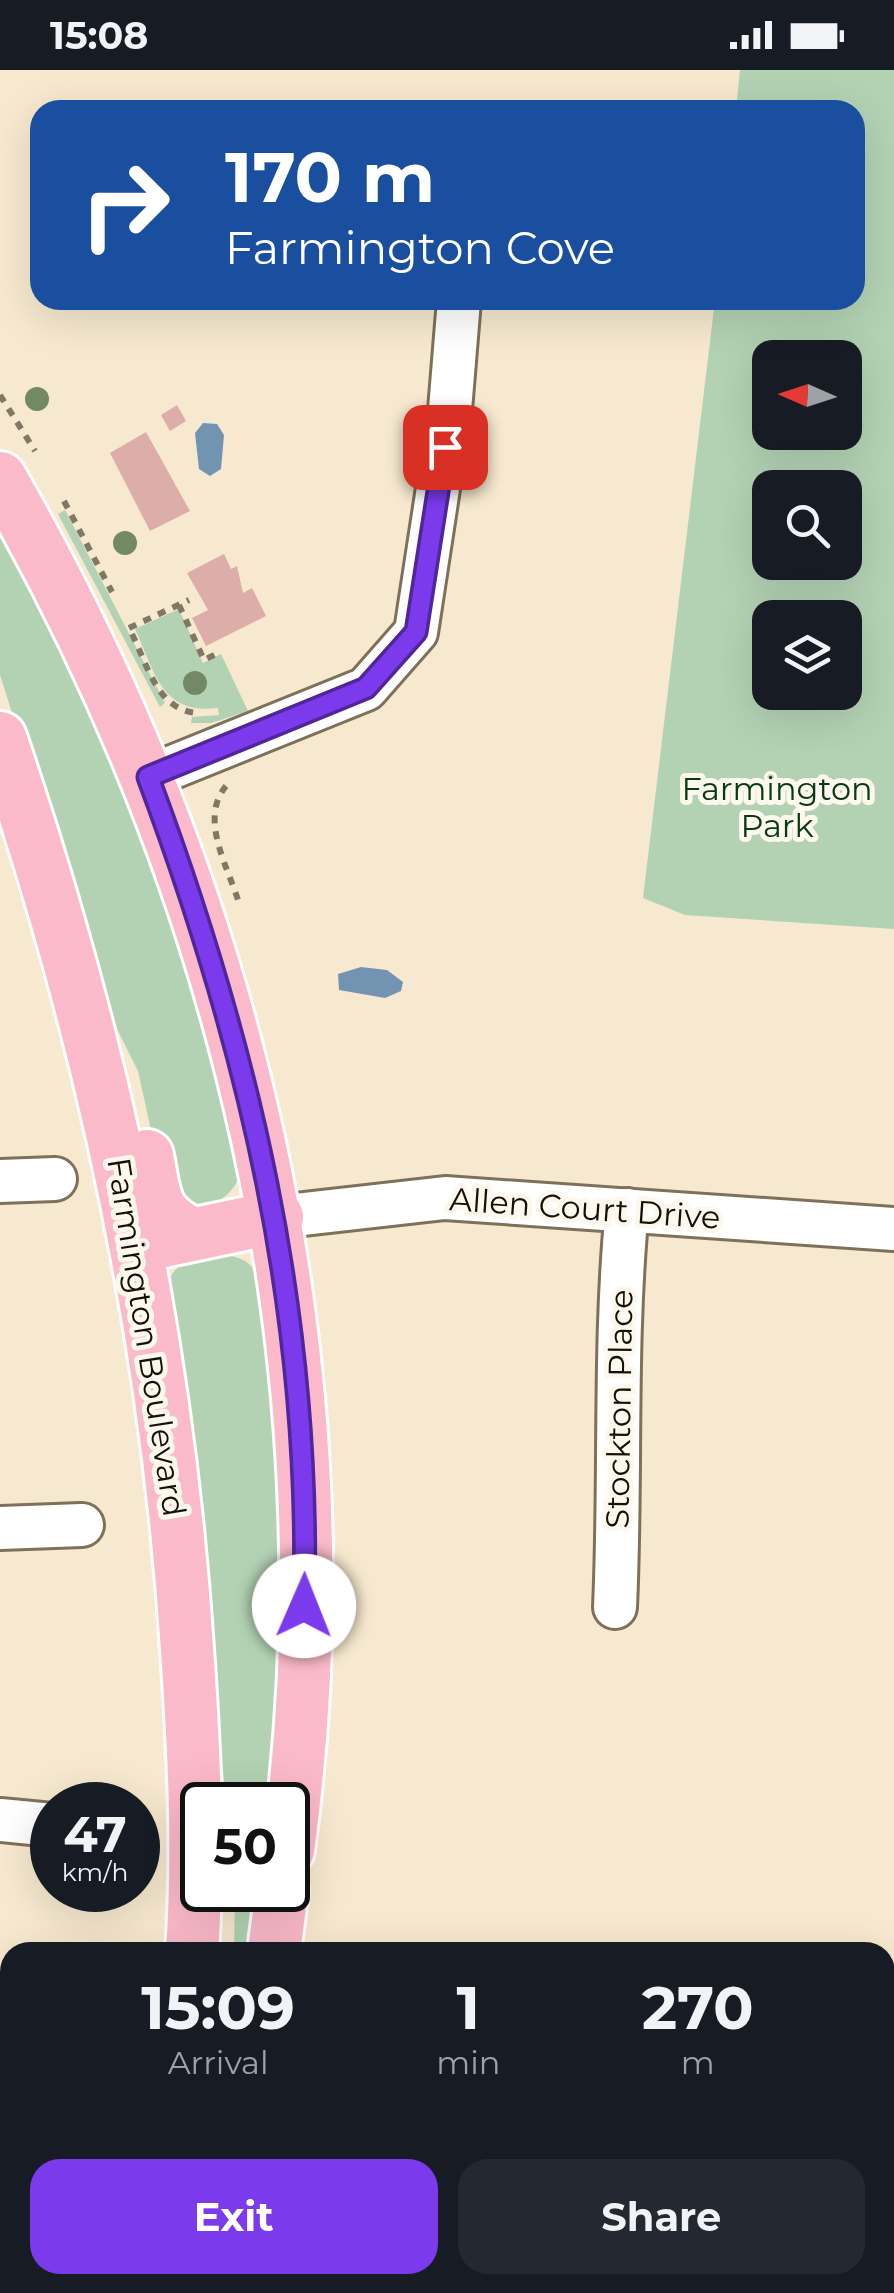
<!DOCTYPE html>
<style>
body{margin:0;font-family:Montserrat,sans-serif;background:#242831;color:#f1f3f6;height:100vh;display:flex;flex-direction:column;font-size:38px;white-space:nowrap}
*{box-sizing:border-box;margin:0}
p{font-size:32px;color:#9ea1a6}
.icon{flex:none;width:55px;height:55px;fill:none;stroke:currentColor;stroke-width:2;stroke-linecap:round;stroke-linejoin:round}
.map{position:relative;flex:1;overflow:hidden}
.details{position:absolute;left:0px;top:1872px;width:895px;height:352px;display:flex;flex-direction:column;background:#171b24;border-radius:30px 30px 0 0;box-shadow:0 10px 40px #0002}
.details>*{flex:none}
.banner{position:absolute;left:30px;top:30px;width:835px;height:210px;border-radius:30px;box-shadow:0 10px 40px #0002;background:#1a4fa0;color:#fff;overflow:hidden}
.needle{width:65px;rotate:273deg}
.controls{position:absolute;left:752px;top:270px;display:grid;gap:20px}
.controls a{display:grid;place-items:center;width:110px;height:110px;border-radius:20px;background:#171b24;box-shadow:0 10px 40px #0002;font-size:50px}
.speed{position:absolute;left:30px;top:1712px;display:flex;gap:20px;font-size:50px;font-weight:700;text-align:center}
.speed>*{display:grid;place-content:center;width:130px;height:130px;border-radius:50%;background:#171b24;box-shadow:0 10px 40px #0002;line-height:1}
.speed small{font-size:25px;font-weight:400}
.speed .limit{border:5px solid #111;border-radius:15px;background:#fff;color:#111}
.pin{position:absolute;display:grid;place-items:center;width:85px;height:85px;color:#fff;margin:-42px;border-radius:20px;box-shadow:0 5px 15px #0006}
.me{position:absolute;width:110px;margin:-55px;rotate:1deg;stroke-linejoin:round;filter:drop-shadow(0 0 8px #0008)}
.turn{display:flex;align-items:center;gap:35px;height:210px;padding:0 30px;font-size:45px}
.turn .icon{width:130px;height:130px;stroke-width:2.5}
.turn b{display:block;font-size:70px;line-height:85px}
.eta{display:flex;justify-content:space-evenly;align-items:center;height:170px;text-align:center}
.eta b{font-size:60px;font-weight:700;line-height:70px}
.primary-button{display:flex;gap:20px;margin-top:auto;padding:20px 30px}
.primary-button a{flex:1;height:115px;border-radius:30px;background:#7c3aed;color:#fff;font-size:40px;font-weight:700;line-height:115px;text-align:center}
.primary-button a+a{background:#242831;color:#f1f3f6}
.status{display:flex;justify-content:space-between;align-items:center;height:70px;padding:0 50px;background:#171b24;direction:ltr}
.status svg{height:28px;fill:currentColor}
.map>svg:first-child{display:block}
.green{fill:#b3d2b4;fill-rule:evenodd}
.water{fill:#7394b0}
.building{fill:#dcada9}
.lines{fill:none;stroke-linecap:round;stroke-linejoin:round}
.minor-casing{stroke:#7d7159;stroke-width:48}
.major-casing{stroke:#fff;stroke-width:58}
.path{stroke:#807766;stroke-width:6;stroke-dasharray:8 8;stroke-linecap:butt}
.minor{stroke:#fff;stroke-width:42}
.major{stroke:#fbbac9;stroke-width:52}
.tree{fill:#738966}
.route-casing{stroke:#51269a;stroke-width:25}
.route{stroke:#7c3aed;stroke-width:18}
.labels{text-anchor:middle;dominant-baseline:central;stroke-width:10;stroke-linejoin:round;paint-order:stroke}
.park-label{font-size:32px;fill:#073a10;stroke:#fdf8ed}
.street-label{font-size:32px;fill:#151007;stroke:#fdf8ed}
</style>
<div class="status"><b>15:08</b><svg viewBox="0 0 49 12"><path d="M0 12V9h3v3zM5 12V6h3v6zM10 12V3h3v9zM15 12V0h3v12zM26 1h20v11H26zM47 4h2v5h-2z"/></svg></div>
<div class="map">
<svg width="894" height="2223" viewBox="0 0 894 2223">
<rect width="100%" height="100%" fill="#f7e9cf"/>
<!-- green -->
<g class="green">
<path d="M740 0H894V859L685 845 643 828 715 230H855V40H736ZM770 288H845V362H770ZM770 418H845V492H770ZM770 548H845V622H770Z"/>
<path d="M65 440 165 633 160 637 58 444Z"/>
<path d="M0 453 105 662 209 957 240 1105C231 1127 217 1134 194 1140L164 1119 138 1001 104 933 0 605Z"/>
<path d="M179 539 203 593 221 584 248 641 211 653H191L192 647 219 645 218 638C161 645 155 602 135 559Z"/>
<path d="M220 1184C233 1186 247 1188 254 1200 263 1215 263 1242 266 1260 292 1417 280 1577 269 1735H227L167 1219C171 1190 196 1190 220 1184Z"/>
<path d="M235 1820H258L249 1882H234Z"/>
</g>
<!-- water -->
<g class="water">
<path d="M203 353 217 354 224 365 221 399 210 406 199 399 195 363Z"/>
<path d="M361 897 387 900 403 912 401 921 385 928 339 920 338 904Z"/>
</g>
<!-- building -->
<g class="building">
<path d="M177 335 186 351 170 361 161 345Z"/>
<path d="M146 362 190 441 150 461 110 383Z"/>
<path d="M224 484 231 499 237 496 243 523 252 518 266 546 206 576 192 548 208 540 187 503Z"/>
<rect x="361" y="2215" width="106" height="8"/>
</g>
<g class="lines">
<!-- minor casing -->
<g class="minor-casing">
<g id="minor">
<path d="M148 707 366 619 416 562 450 340 459 230"/>
<path d="M0 1111 55 1109"/>
<path d="M277 1147 445 1128 894 1159"/>
<path d="M0 1458 82 1455"/>
<path d="M615 1537C621 1405 614 1272 627 1140"/>
<path d="M0 1750 52 1755"/>
<path d="M0 2055H10"/>
<path d="M885 2123 894 2124"/>
</g>
</g>
<!-- major casing -->
<g class="major-casing">
<g id="major">
<path d="M0 408C240 825 353 1300 288 1780"/>
<path d="M0 668C101 963 167 1267 187 1579 194 1680 199 1782 192 1882"/>
<path d="M147 1086C155 1127 152 1145 193 1164"/>
<path d="M158 1172 277 1147"/>
<path d="M274 1882 282 1820"/>
<path d="M166 2223 167 2215"/>
<path d="M212 2223V2215"/>
</g>
</g>
<!-- path -->
<g class="path">
<path d="M0 325 35 381"/>
<path d="M64 431 112 522"/>
<path d="M179 535 204 590 220 582"/>
<path d="M129 558 189 530"/>
<path d="M132 564C148 596 158 643 201 643"/>
<path d="M226 716C199 748 227 795 238 830"/>
<path d="M274 2223 275 2215"/>
</g>
<!-- minor -->
<use href="#minor" class="minor"/>
<!-- major -->
<use href="#major" class="major"/>
</g>
<!-- trees -->
<g class="tree">
<circle cx="37" cy="329" r="12"/>
<circle cx="125" cy="473" r="12"/>
<circle cx="195" cy="613" r="12"/>
</g>
<g class="lines">
<!-- route casing -->
<g class="route-casing">
<path id="route" d="M304 1536C312 1245 249 977 148 707L366 618 416 562 445 377"/>
</g>
<!-- route -->
<use href="#route" class="route"/>
</g>
<g class="labels">
<!-- park labels -->
<g class="park-label">
<text x="777" y="718">Farmington<tspan x="777" dy="37">Park</tspan></text>
</g>
<!-- street labels -->
<g class="street-label">
<text transform="translate(585 1138) rotate(4)">Allen Court Drive</text>
<text transform="translate(147 1267) rotate(81)">Farmington Boulevard</text>
<text transform="translate(619 1339) rotate(-89)">Stockton Place</text>
</g>
</g>
</svg>
<div class="controls">
<a><svg class="needle" viewBox="-14 -14 28 28"><path d="M0-13l5 13h-10z" fill="#e53935"/><path d="M0 13l5-13h-10z" fill="#9ea1a6"/></svg></a>
<a><svg class="icon" aria-label="search" viewBox="0 0 24 24"><circle cx="10" cy="10" r="6"/><path d="M15 15l6 6"/></svg></a>
<a><svg class="icon" aria-label="layers" viewBox="0 0 24 24"><path d="M12 4l9 5-9 5-9-5zM3 14l9 5 9-5"/></svg></a>
</div>
<div class="speed"><div>47<small>km/h</small></div><div class="limit">50</div></div>
<div class="pin" style="left:445px;top:377px;background:#d93025"><svg class="icon" aria-label="arrive" viewBox="0 0 24 24"><path d="M6 21V4h12l-3 4 3 4H6"/></svg></div>
<svg class="me" style="left:304px;top:1536px" viewBox="-20 -20 40 40"><circle r="19" fill="#fff"/><path d="M0-13L10 11 0 6-10 11z" fill="#7c3aed"/></svg>
<div class="banner">
<div class="turn"><svg class="icon" aria-label="right" viewBox="0 0 24 24"><path d="M7 20v-9h11M14 6l5 5-5 5"/></svg><div><b>170 m</b>Farmington Cove</div></div>
</div>
<section class="details">
<div class="eta">
<div><b>15:09</b><p>Arrival</p></div>
<div><b>1</b><p>min</p></div>
<div><b>270</b><p>m</p></div>
</div>
<div class="primary-button"><a>Exit</a><a>Share</a></div>
</section>
</div>
